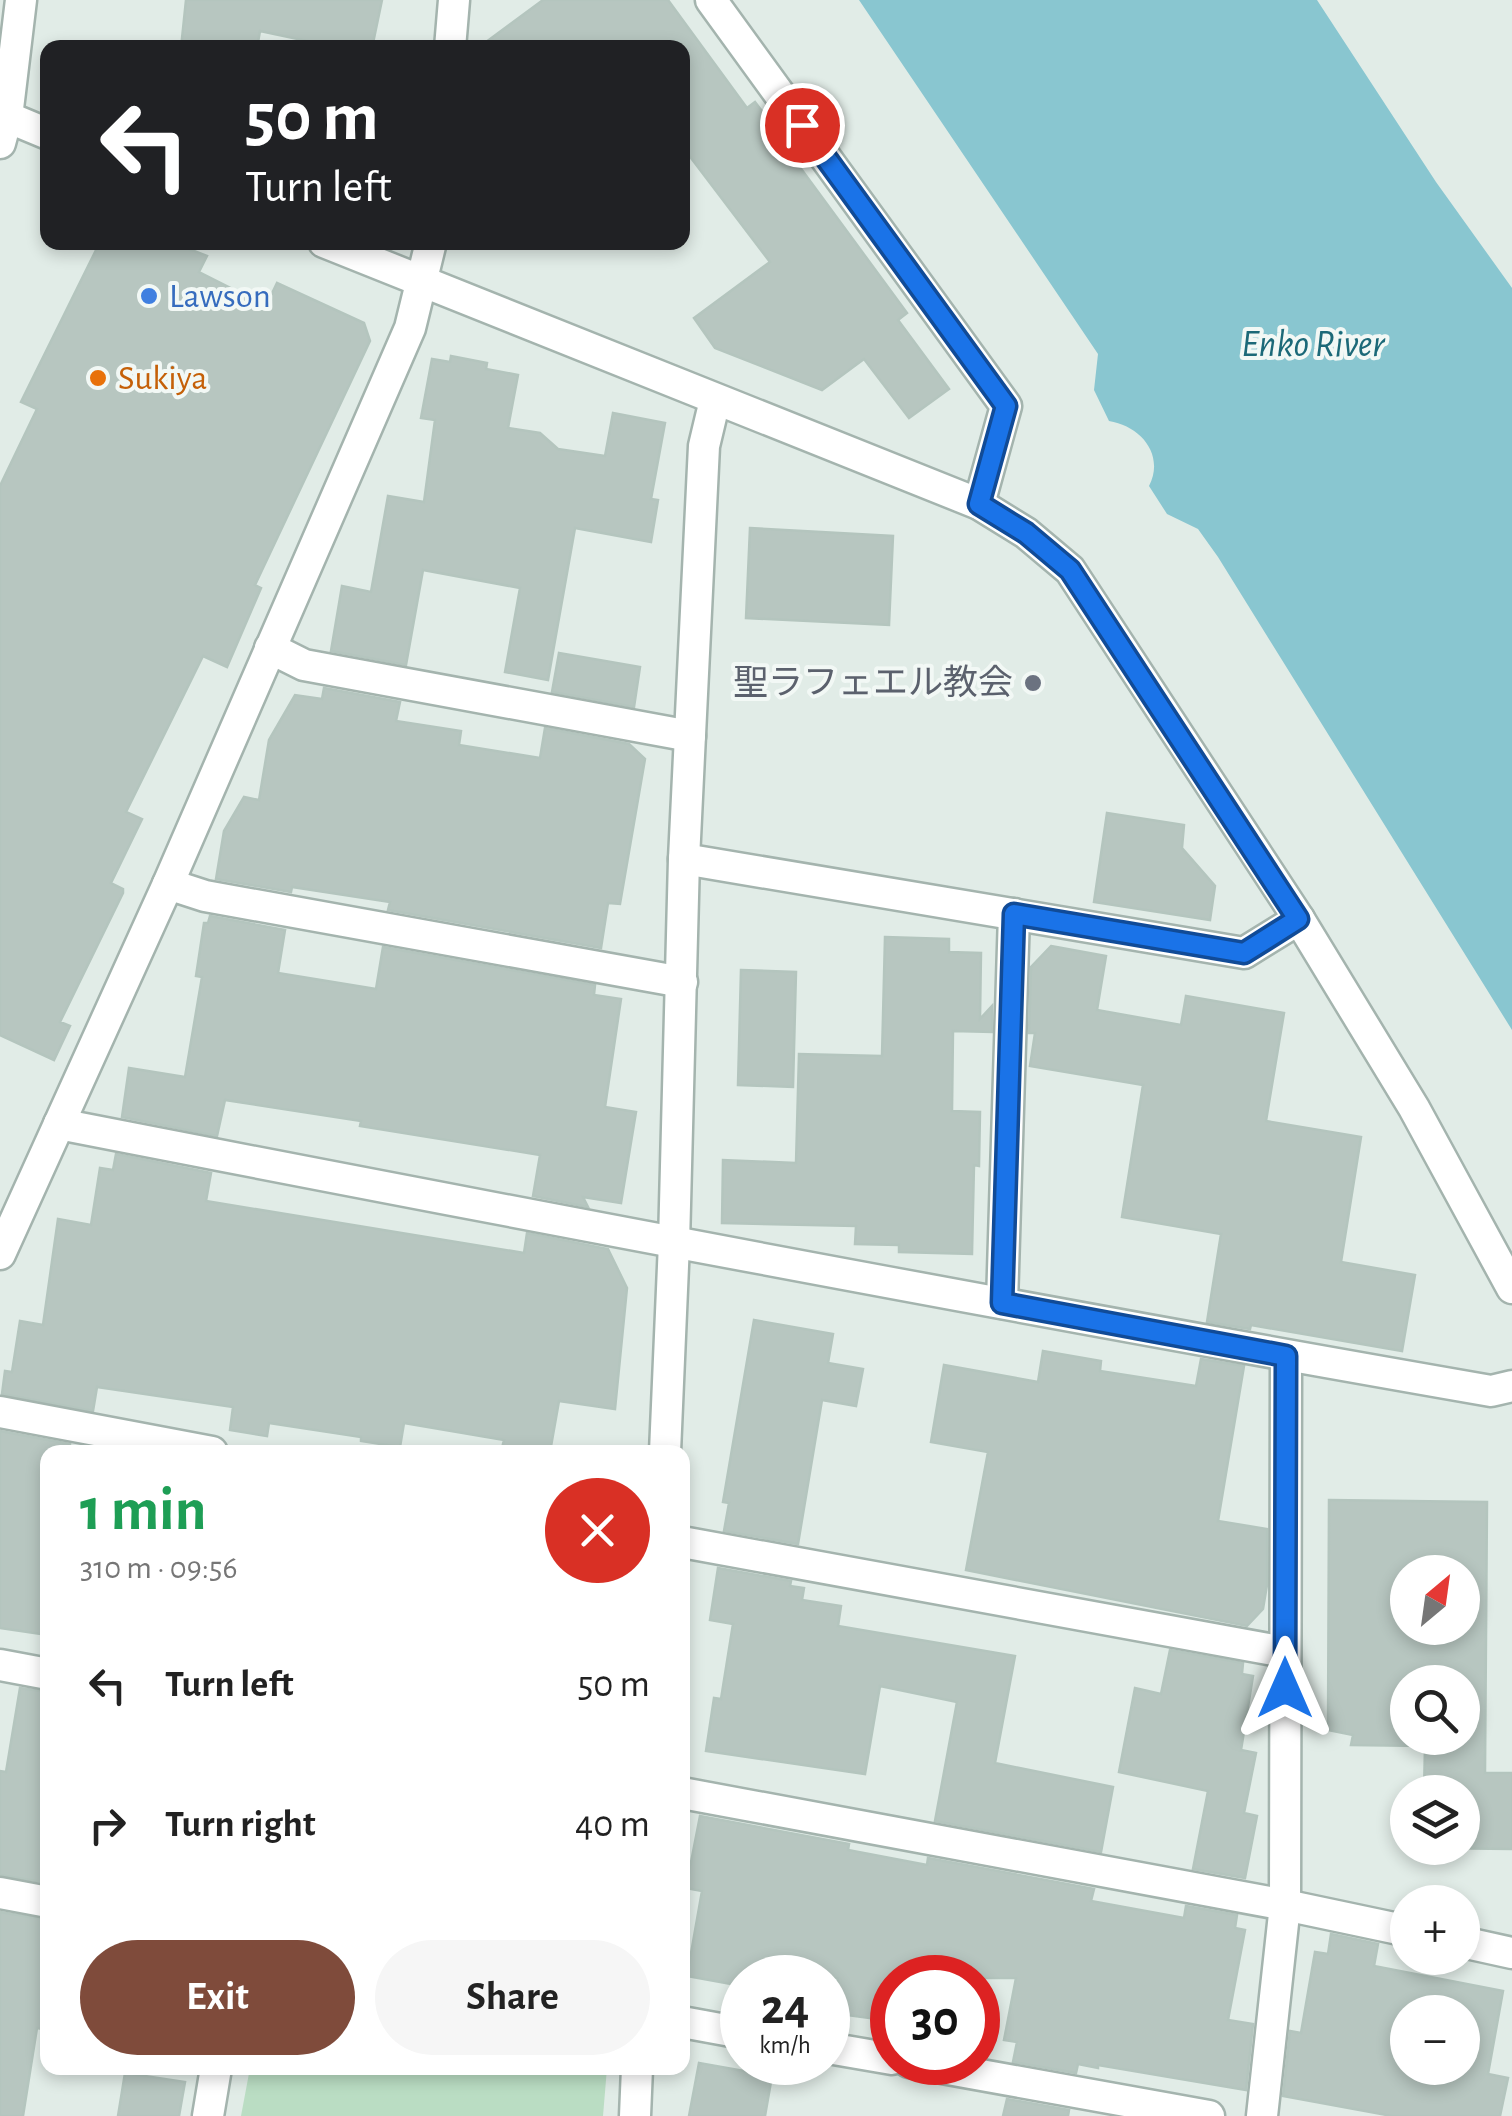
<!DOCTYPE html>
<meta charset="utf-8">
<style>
body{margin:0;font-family:"Alegreya Sans","Noto Sans JP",sans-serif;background:#f6f6f6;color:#222;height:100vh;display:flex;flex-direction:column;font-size:38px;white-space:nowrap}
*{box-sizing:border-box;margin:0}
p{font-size:32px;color:#767676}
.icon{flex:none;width:55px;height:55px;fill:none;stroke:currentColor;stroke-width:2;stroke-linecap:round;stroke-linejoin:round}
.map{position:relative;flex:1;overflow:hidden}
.panel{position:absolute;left:40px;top:1445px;width:650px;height:630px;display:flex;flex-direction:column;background:#fff;border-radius:20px;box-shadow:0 5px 15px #0003}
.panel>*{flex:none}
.top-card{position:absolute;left:40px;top:40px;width:650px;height:210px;border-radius:20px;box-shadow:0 5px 15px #0003;background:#202124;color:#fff;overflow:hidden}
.needle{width:65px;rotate:29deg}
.controls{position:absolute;left:1390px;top:1555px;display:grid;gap:20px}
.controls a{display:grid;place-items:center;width:90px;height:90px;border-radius:50%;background:#fff;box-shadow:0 5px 15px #0003;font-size:50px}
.speed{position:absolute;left:720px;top:1955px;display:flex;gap:20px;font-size:50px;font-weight:700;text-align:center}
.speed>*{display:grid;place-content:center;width:130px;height:130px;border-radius:50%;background:#fff;box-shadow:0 5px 15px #0003;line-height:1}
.speed small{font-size:25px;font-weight:400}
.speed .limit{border:15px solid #d22;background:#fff;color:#111}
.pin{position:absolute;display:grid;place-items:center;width:85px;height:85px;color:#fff;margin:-42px;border:5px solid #fff;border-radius:50%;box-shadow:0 2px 10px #0007}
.me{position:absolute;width:110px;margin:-55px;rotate:0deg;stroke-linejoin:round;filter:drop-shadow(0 0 8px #0008)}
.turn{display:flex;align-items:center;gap:35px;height:210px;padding:0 40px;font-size:45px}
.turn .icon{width:130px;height:130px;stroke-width:2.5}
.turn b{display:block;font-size:70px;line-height:85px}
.round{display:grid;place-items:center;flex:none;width:105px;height:105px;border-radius:52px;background:#f6f6f6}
.summary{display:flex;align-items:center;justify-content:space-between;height:170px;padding:0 40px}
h1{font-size:60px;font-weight:600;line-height:75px;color:#1e9e55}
.button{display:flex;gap:20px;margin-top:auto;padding:20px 40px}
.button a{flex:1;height:115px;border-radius:60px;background:#7f4b3b;color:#fff;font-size:40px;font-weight:600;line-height:115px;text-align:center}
.button a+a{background:#f6f6f6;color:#222}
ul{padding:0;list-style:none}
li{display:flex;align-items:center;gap:30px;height:140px;padding:0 40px}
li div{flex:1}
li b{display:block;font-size:38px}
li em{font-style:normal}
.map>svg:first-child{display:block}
.green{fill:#baddc3}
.water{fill:#89c6d0}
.building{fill:#b7c6c0;stroke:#b4c5be;stroke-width:2.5;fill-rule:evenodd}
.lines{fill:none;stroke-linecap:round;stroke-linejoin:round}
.minor-casing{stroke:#a4b4ae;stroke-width:35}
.minor{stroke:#fff;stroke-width:30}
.route-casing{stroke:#114b97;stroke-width:25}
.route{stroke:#1a73e8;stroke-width:18}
.shop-dot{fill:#3f7fe0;stroke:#f2f8f5;stroke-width:4}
.food-dot{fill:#e8710a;stroke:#f2f8f5;stroke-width:4}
.worship-dot{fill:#6b7280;stroke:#f2f8f5;stroke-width:4}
.labels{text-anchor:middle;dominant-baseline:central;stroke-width:8;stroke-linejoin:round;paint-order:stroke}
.shop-label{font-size:35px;fill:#366cbe;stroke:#f2f8f5;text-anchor:start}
.food-label{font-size:35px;fill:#c56008;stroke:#f2f8f5;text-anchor:start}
.worship-label{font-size:35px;fill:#5b616d;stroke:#f2f8f5;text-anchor:end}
.water-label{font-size:38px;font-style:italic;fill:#1c6978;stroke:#f2f8f5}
</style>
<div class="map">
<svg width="1512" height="2116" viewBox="0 0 1512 2116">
<rect width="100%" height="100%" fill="#e1ece7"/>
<!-- green -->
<path class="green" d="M250 2068H607L603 2116H241Z"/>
<!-- water -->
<path class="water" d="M859 0H1317L1436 182 1512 288V1030L1218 557 1198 529 1167 514 1149 486C1165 455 1141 426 1109 421L1094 390 1098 354Z"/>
<!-- building -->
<g class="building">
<path d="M186 0H382L372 48H340L260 31 257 48H181Z"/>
<path d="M543 0H668L747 108 755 102 791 149 788 151 907 313 898 320 949 389 909 418 864 359 822 390 715 348 694 318 770 262 682 146V48H478Z"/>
<path d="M100 242H171L207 256 199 272 266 306 277 283 364 323 370 341 255 585 261 588 227 667 203 656 126 812 142 819 111 883 123 889V893L60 1022 70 1026 54 1060 0 1035V486L37 409 21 402Z"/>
<path d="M451 356 487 363 486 369 518 375 508 428 540 433 558 449 605 456 613 413 665 423 651 499 658 500 651 542 575 528 548 680 505 672 520 588 423 570 406 665 331 651 342 586 371 592 388 496 424 502 435 420 421 418 432 359 450 362Z"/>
<path d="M750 528 893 536 889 625 746 618Z"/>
<path d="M559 653 640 667 634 707 552 692Z"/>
<path d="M324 688 400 702 396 721 461 731 459 745 540 758 545 728 629 744 645 759 620 904 608 903 601 948 388 910 390 902 292 887 291 892 216 879 224 831 244 797 259 800 269 740 295 695 322 699Z"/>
<path d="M1107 813 1184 825 1182 848 1215 886 1210 920 1094 902Z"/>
<path d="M210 916 285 930 278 973 376 989 383 947 595 985 594 995 621 999 605 1107 636 1112 621 1203 583 1197 588 1207 533 1196 540 1155 360 1126 361 1121 225 1100 217 1136 122 1117 129 1068 185 1077 202 977 196 976 204 923H208Z"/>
<path d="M885 937 949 939V952L981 953 980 1019 992 1006V1032L953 1031 952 1111 980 1112 979 1166 974 1165 972 1254 899 1252V1245L855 1244 856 1226 722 1223 723 1160 796 1163 799 1054 882 1056Z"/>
<path d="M1051 946 1106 956 1097 1010 1181 1025 1186 996 1284 1013 1266 1121 1361 1137 1341 1262 1415 1275 1402 1351 1251 1325 1250 1329 1207 1322 1221 1234 1122 1217 1143 1085 1030 1066 1035 1033H1029L1031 967Z"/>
<path d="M741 970 796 972 793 1087 738 1085Z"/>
<path d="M116 1154 211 1173 206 1201 524 1253 527 1233 608 1249 627 1288 615 1409 559 1401 550 1452H501L504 1440 404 1423 400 1447 361 1441V1437L269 1423 267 1436 230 1430 233 1407 97 1387 93 1411 2 1394 5 1371 12 1372 20 1321 43 1325 58 1219 91 1225 100 1168 113 1170Z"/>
<path d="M754 1320 833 1334 828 1363 863 1369 856 1406 822 1400 798 1544 724 1531 729 1503 723 1502Z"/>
<path d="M1043 1351 1101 1361 1100 1371 1196 1386 1201 1359 1244 1366 1218 1521 1267 1529V1585L1263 1609 1247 1626 966 1570 988 1452 931 1442 944 1365 1038 1382Z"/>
<path d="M0 1431 70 1444 69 1452H48V1635L0 1628Z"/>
<path d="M1329 1500 1487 1502 1485 1773H1512V1849L1424 1848H1462V1792H1424L1425 1746 1351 1745 1353 1735 1328 1730ZM1408 1572H1462V1628H1408ZM1408 1682H1462V1738H1408Z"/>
<path d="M718 1568 791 1581 790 1586 804 1588 802 1600 841 1606 838 1626 1015 1656 995 1763 1113 1787 1101 1852 935 1821 957 1702 880 1686 865 1774 706 1751 714 1698 721 1699 733 1624 710 1620Z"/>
<path d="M1170 1650 1243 1663 1242 1674 1253 1676 1241 1750 1256 1753 1244 1813 1257 1816 1245 1878 1193 1869 1208 1791 1119 1772 1135 1688 1161 1694Z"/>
<path d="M20 1688 48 1692V1883L0 1875V1771L6 1772Z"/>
<path d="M700 1816 849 1844 848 1850 927 1865 928 1858 1094 1889 1091 1901 1184 1918 1186 1906 1237 1915 1235 1928 1245 1930 1228 2020 1253 2024 1246 2090 1098 2065V2068L1078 2064 1076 2073 1013 2062 1017 2042 1004 2040 1016 1978H892V2021L832 2013 838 1978H742V1986L687 1976 702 1891 686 1888Z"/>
<path d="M0 1912 48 1920V2030L37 2028 23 2116H0Z"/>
<path d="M1331 1934 1378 1944 1374 1966 1503 1991 1488 2074 1508 2078 1500 2116H1392L1283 2096 1290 2031 1301 2033 1315 1952 1328 1954ZM1408 2012H1462V2068H1408Z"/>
<path d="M699 2063 772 2076 765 2116H689Z"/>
<path d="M125 2073 185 2082 179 2116H118Z"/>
<path d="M1007 2099 1069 2110 1068 2116H1003Z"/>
</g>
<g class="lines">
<!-- minor casing -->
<g class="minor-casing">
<g id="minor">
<path d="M711 0 1006 406 979 504"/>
<path d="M450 48 454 0"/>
<path d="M0 114 48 134"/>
<path d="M0 143 7 117 21 0"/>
<path d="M324 242 979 504 1026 533 1070 570 1299 919 1414 1108 1512 1288"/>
<path d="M270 648 304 665 690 736"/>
<path d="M684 859 1244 953 1299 919"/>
<path d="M168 884 205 896 682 982"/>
<path d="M59 1124C536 1217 1013 1308 1491 1391L1512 1386"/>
<path d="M0 1254 168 884 410 328 431 242"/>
<path d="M1002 1303 1014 914"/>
<path d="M0 1412 212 1452"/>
<path d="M665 1452 674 1243 684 859 704 446 715 400"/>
<path d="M682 1542 1285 1652"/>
<path d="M0 1665 48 1674"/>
<path d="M682 1793 1285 1905 1408 1931"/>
<path d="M0 1893 48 1902"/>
<path d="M1462 1942 1512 1953"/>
<path d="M682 2022 742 2033"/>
<path d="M828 2048 892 2059"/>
<path d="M909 2062 1209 2116"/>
<path d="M208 2116 216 2068"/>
<path d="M635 2116 637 2068"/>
<path d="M1262 2116 1285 1905 1286 1356"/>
</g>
</g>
<!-- minor -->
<use href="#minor" class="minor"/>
</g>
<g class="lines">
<!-- route casing -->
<g class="route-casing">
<path id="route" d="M802 125 1006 406 979 504 1026 533 1070 570 1298 919 1244 953 1014 914 1002 1303 1286 1356 1285 1688"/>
</g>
<!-- route -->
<use href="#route" class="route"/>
</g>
<!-- markers -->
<circle class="shop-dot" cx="149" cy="296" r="10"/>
<circle class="food-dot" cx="98" cy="378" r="10"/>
<circle class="worship-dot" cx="1033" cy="683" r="10"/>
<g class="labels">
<!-- shop labels -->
<g class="shop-label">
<text x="169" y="296">Lawson</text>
</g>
<!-- food labels -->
<g class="food-label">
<text x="118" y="378">Sukiya</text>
</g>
<!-- worship labels -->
<g class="worship-label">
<text x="1013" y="683">聖ラフェエル教会</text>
</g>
<!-- water labels -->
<g class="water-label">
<text x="1313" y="345">Enko River</text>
</g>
</g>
</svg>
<div class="controls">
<a><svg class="needle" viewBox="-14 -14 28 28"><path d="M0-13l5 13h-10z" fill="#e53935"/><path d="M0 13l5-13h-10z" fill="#767676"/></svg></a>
<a><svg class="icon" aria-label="search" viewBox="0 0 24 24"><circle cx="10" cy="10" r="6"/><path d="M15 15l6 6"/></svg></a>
<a><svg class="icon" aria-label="layers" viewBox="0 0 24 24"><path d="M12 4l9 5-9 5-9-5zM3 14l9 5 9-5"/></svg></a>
<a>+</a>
<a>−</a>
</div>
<div class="speed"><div>24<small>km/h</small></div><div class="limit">30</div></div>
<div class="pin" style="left:802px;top:125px;background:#d93025"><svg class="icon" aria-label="arrive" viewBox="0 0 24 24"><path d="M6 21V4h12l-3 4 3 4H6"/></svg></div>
<svg class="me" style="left:1285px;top:1688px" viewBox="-20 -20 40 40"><path d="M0-17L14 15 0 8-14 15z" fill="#1a73e8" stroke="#fff" stroke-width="4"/></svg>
<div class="top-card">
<div class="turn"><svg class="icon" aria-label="left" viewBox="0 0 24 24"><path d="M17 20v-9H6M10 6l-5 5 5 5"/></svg><div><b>50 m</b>Turn left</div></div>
</div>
<section class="panel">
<div class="summary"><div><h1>1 min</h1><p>310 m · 09:56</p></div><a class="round" style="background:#d93025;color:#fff"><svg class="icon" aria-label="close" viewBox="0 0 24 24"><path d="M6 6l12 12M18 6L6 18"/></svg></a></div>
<ul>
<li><svg class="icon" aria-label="left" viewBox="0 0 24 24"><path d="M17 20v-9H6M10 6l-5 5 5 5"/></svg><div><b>Turn left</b></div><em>50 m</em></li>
<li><svg class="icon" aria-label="right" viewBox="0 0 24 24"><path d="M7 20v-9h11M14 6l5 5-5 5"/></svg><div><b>Turn right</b></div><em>40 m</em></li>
</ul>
<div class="button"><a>Exit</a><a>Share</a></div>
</section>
</div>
